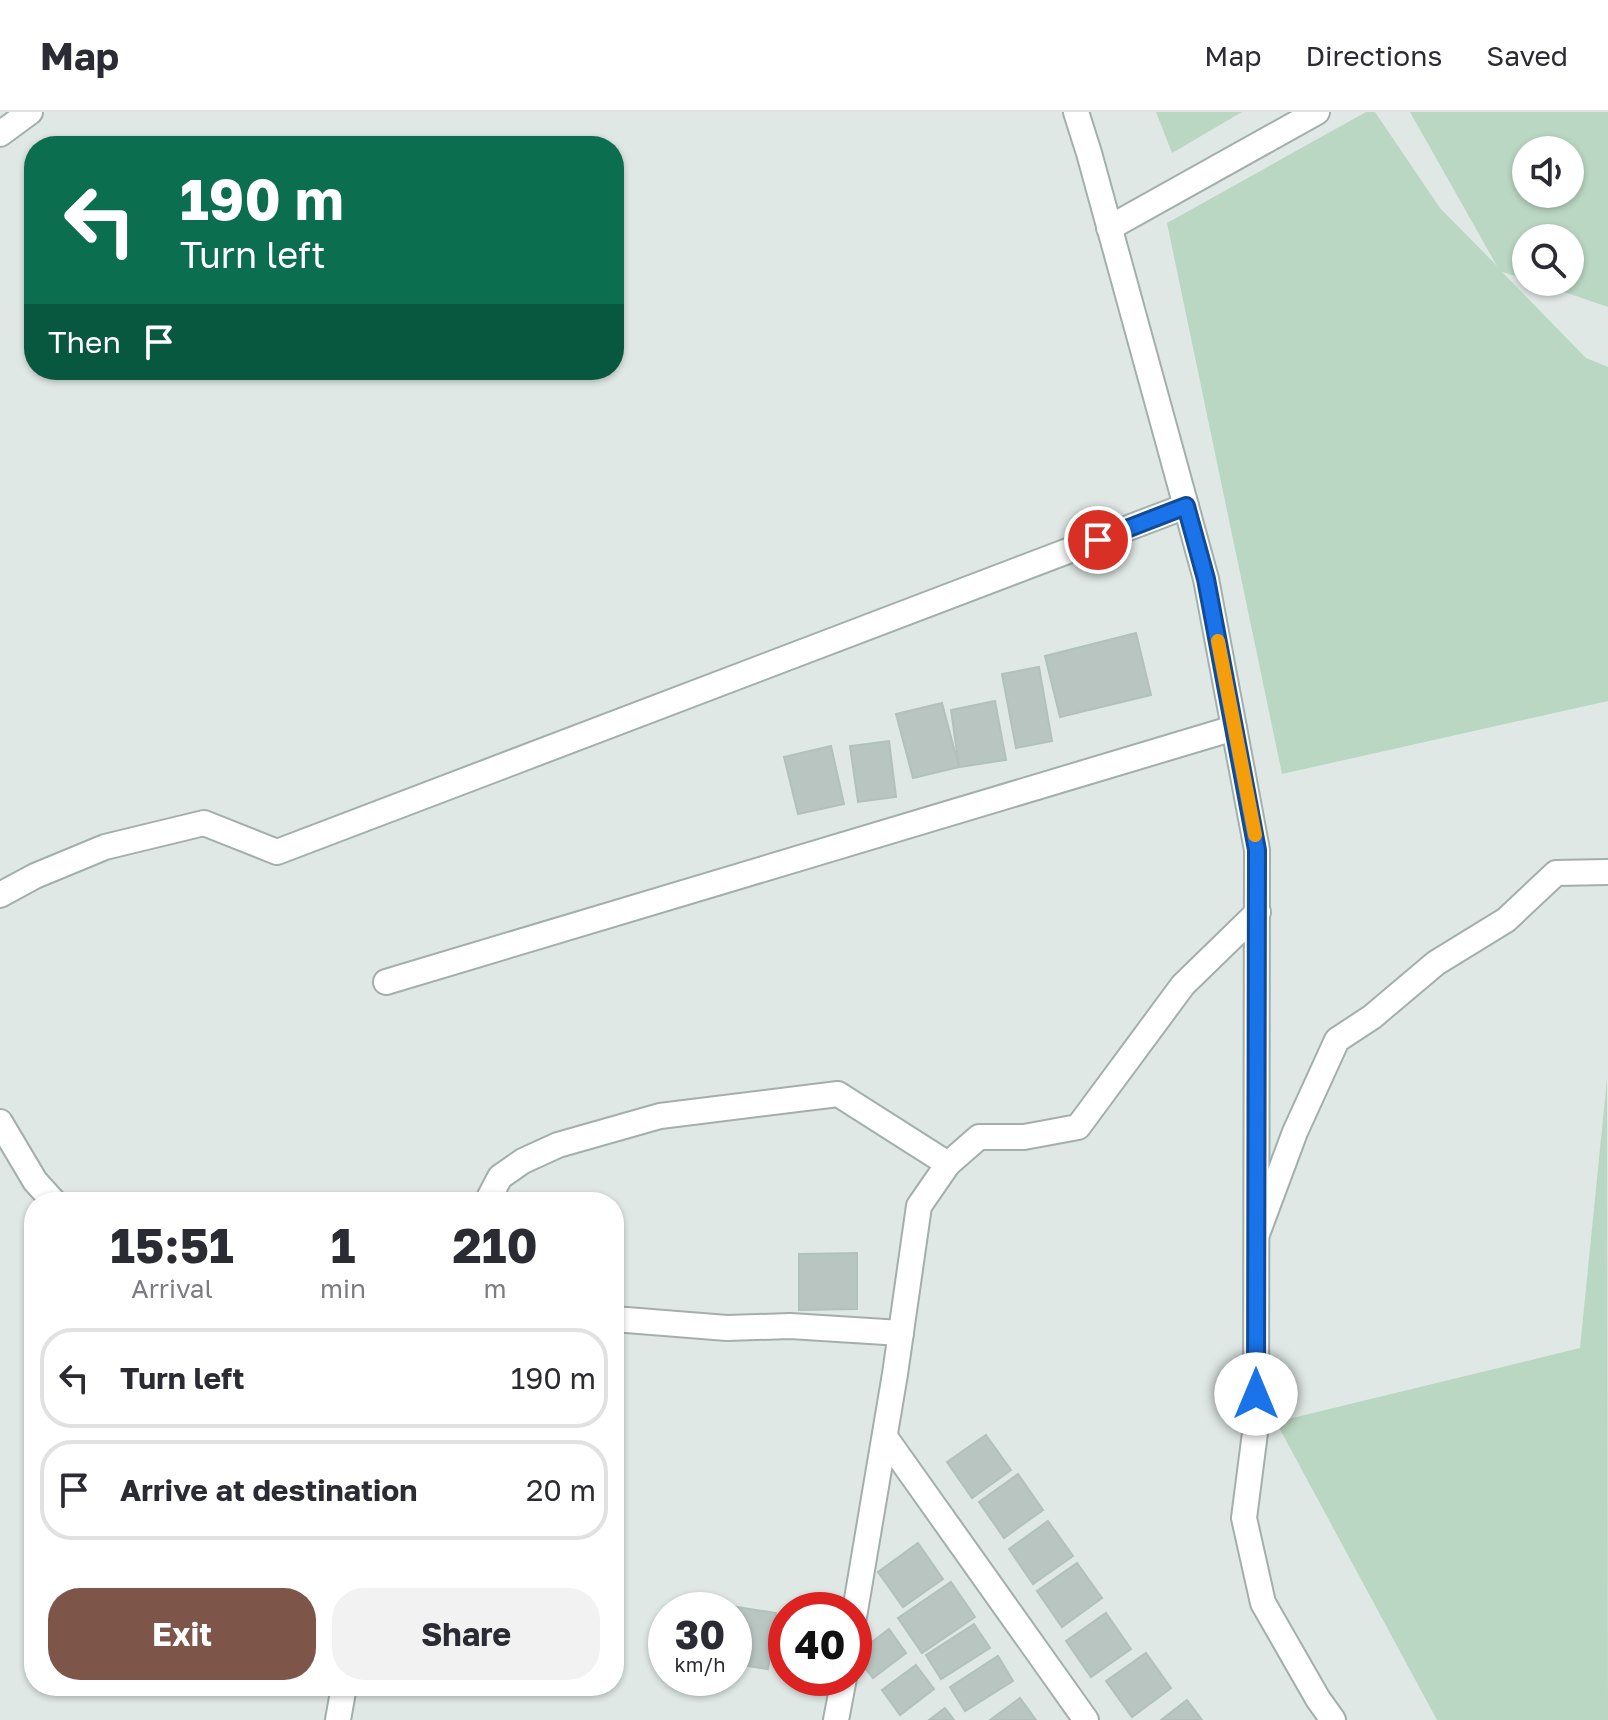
<!DOCTYPE html>
<style>
body{margin:0;font-family:"Golos Text",sans-serif;background:#f2f2f3;color:#2b2b33;height:100vh;display:flex;flex-direction:column;font-size:30px;white-space:nowrap}
*{box-sizing:border-box;margin:0}
p{font-size:26px;color:#7c7c81}
.icon{flex:none;width:44px;height:44px;fill:none;stroke:currentColor;stroke-width:2;stroke-linecap:round;stroke-linejoin:round}
.map{position:relative;flex:1;overflow:hidden}
.drawer{position:absolute;left:24px;top:1080px;width:600px;height:504px;display:flex;flex-direction:column;background:#fff;border-radius:32px;box-shadow:0 2px 6px #0004}
.drawer>*{flex:none}
.hud{position:absolute;left:24px;top:24px;width:600px;height:244px;border-radius:32px;box-shadow:0 2px 6px #0004;background:#0b6e4f;color:#fff;overflow:hidden}
.fabs{position:absolute;left:1512px;top:24px;display:grid;gap:16px}
.fabs a{display:grid;place-items:center;width:72px;height:72px;border-radius:50%;background:#fff;box-shadow:0 2px 6px #0004;font-size:40px}
.speed{position:absolute;left:648px;top:1480px;display:flex;gap:16px;font-size:40px;font-weight:700;text-align:center}
.speed>*{display:grid;place-content:center;width:104px;height:104px;border-radius:50%;background:#fff;box-shadow:0 2px 6px #0004;line-height:1}
.speed small{font-size:20px;font-weight:400}
.speed .limit{border:12px solid #d22;background:#fff;color:#111}
.pin{position:absolute;display:grid;place-items:center;width:68px;height:68px;color:#fff;margin:-34px;border:4px solid #fff;border-radius:50%;box-shadow:0 2px 8px #0007}
.me{position:absolute;width:88px;margin:-44px;rotate:0deg;stroke-linejoin:round;filter:drop-shadow(0 0 6px #0008)}
.turn{display:flex;align-items:center;gap:28px;height:168px;padding:0 24px;font-size:36px}
.turn .icon{width:104px;height:104px;stroke-width:2.5}
.turn b{display:block;font-size:56px;line-height:68px}
.then{display:flex;align-items:center;height:76px;padding:0 24px;background:#0003;gap:16px;font-size:30px}
.eta{display:flex;justify-content:space-evenly;align-items:center;height:136px;text-align:center}
.eta b{font-size:48px;font-weight:700;line-height:56px}
.primary-button{display:flex;gap:16px;margin-top:auto;padding:16px 24px}
.primary-button a{flex:1;height:92px;border-radius:32px;background:#7d5549;color:#fff;font-size:32px;font-weight:700;line-height:92px;text-align:center}
.primary-button a+a{background:#f2f2f3;color:#2b2b33}
ul{padding:0;list-style:none}
li{display:flex;align-items:center;gap:24px;height:100px;margin:0 16px 12px;padding:0 8px;border:4px solid #e1e1e2;border-radius:32px}
li div{flex:1}
li b{display:block;font-size:30px}
li em{font-style:normal}
header{display:flex;align-items:center;gap:48px;box-sizing:border-box;height:112px;padding:0 40px;background:#fff;border-bottom:2px solid #e1e1e2}
header strong{font-size:38px}
nav{display:flex;gap:44px;margin-inline-start:auto;font-size:28px}
.map>svg:first-child{display:block}
.green{fill:#bad7c3;fill-rule:evenodd}
.building{fill:#b8c5c0;stroke:#b2c1bb;stroke-width:2}
.lines{fill:none;stroke-linecap:round;stroke-linejoin:round}
.minor-casing{stroke:#a3afab;stroke-width:28}
.tertiary-casing{stroke:#a3afab;stroke-width:28}
.minor{stroke:#fff;stroke-width:24}
.tertiary{stroke:#fff;stroke-width:24}
.route-casing{stroke:#114b97;stroke-width:20}
.route{stroke:#1a73e8;stroke-width:14}
.slow{stroke:#f59e0b;stroke-width:14}
</style>
<header>
<strong>Map</strong>
<nav><a>Map</a><a>Directions</a><a>Saved</a></nav>
</header>
<div class="map">
<svg width="1608" height="1608" viewBox="0 0 1608 1608">
<rect width="100%" height="100%" fill="#dfe8e4"/>
<!-- green -->
<g class="green">
<path d="M1156 0H1242L1172 41Z"/>
<path d="M1366 0H1375L1440 96 1497 154 1410 0H1608V195L1535 170H1570V126H1526V167L1502 160 1586 246 1608 255V589L1282 662 1167 111ZM1526 38H1570V82H1526Z"/>
<path d="M1607 967 1608 1608H1437L1276 1310 1580 1236Z"/>
</g>
<!-- building -->
<g class="building">
<path d="M1136 521 1151 583 1060 605 1045 544Z"/>
<path d="M1039 555 1052 629 1016 636 1002 562Z"/>
<path d="M995 589 1006 648 959 655 951 598Z"/>
<path d="M942 591 959 655 913 666 896 602Z"/>
<path d="M889 629 896 685 858 690 850 634Z"/>
<path d="M831 634 844 692 798 702 784 645Z"/>
<path d="M857 1141V1197L799 1198V1142Z"/>
<path d="M986 1323 1011 1358 972 1386 947 1350Z"/>
<path d="M1018 1362 1043 1398 1004 1426 979 1390Z"/>
<path d="M1048 1409 1073 1444 1033 1472 1009 1437Z"/>
<path d="M918 1431 943 1467 903 1495 878 1460Z"/>
<path d="M1077 1451 1102 1486 1062 1515 1037 1479Z"/>
<path d="M951 1470 975 1505 922 1541 898 1506Z"/>
<path d="M718 1492 776 1501 768 1557 734 1552V1498H717Z"/>
<path d="M1106 1501 1131 1537 1091 1565 1066 1529Z"/>
<path d="M974 1512 990 1536 941 1567 926 1543Z"/>
<path d="M889 1517 906 1541 873 1566 855 1543Z"/>
<path d="M1146 1541 1171 1576 1132 1605 1106 1569Z"/>
<path d="M998 1544 1013 1569 965 1599 950 1575Z"/>
<path d="M916 1553 934 1577 900 1603 882 1578Z"/>
<path d="M1020 1586 1036 1608H990Z"/>
<path d="M1187 1588 1202 1608H1161Z"/>
<path d="M945 1596 954 1608H929Z"/>
</g>
<g class="lines">
<!-- minor casing -->
<g class="minor-casing">
<g id="minor">
<path d="M0 22 30 0"/>
<path d="M1109 116 1317 0"/>
<path d="M0 783 35 764 105 735 204 711 277 740 1186 394"/>
<path d="M386 870 1234 616"/>
<path d="M0 1010 35 1069 54 1090"/>
<path d="M487 1090 500 1065 523 1049 558 1033 660 1004 838 982 948 1052"/>
<path d="M1257 1122 1295 1020 1337 928 1372 905 1436 851 1506 808 1556 761 1608 760"/>
<path d="M614 1207 727 1216 790 1214 901 1221"/>
<path d="M885 1325 1086 1608"/>
<path d="M854 1505 895 1262 919 1094 948 1052 979 1025H1024L1078 1015 1183 873 1258 800"/>
<path d="M338 1608 344 1574"/>
<path d="M836 1608 844 1566"/>
</g>
</g>
<!-- tertiary casing -->
<g class="tertiary-casing">
<path id="tertiary" d="M1076 0 1089 41 1206 467 1257 738 1256 1313 1244 1406 1263 1491 1318 1587 1333 1608"/>
</g>
<!-- minor -->
<use href="#minor" class="minor"/>
<!-- tertiary -->
<use href="#tertiary" class="tertiary"/>
</g>
<g class="lines">
<!-- route casing -->
<g class="route-casing">
<path id="route" d="M1098 428 1186 394 1206 467 1257 738 1256 1282"/>
</g>
<!-- route -->
<use href="#route" class="route"/>
<!-- slow -->
<path class="slow" d="M1218 529 1255 723"/>
</g>
</svg>
<div class="fabs">
<a><svg class="icon" aria-label="sound" viewBox="0 0 24 24"><path d="M4 9h4l5-4v14l-5-4H4zM17 9q2 3 0 6"/></svg></a>
<a><svg class="icon" aria-label="search" viewBox="0 0 24 24"><circle cx="10" cy="10" r="6"/><path d="M15 15l6 6"/></svg></a>
</div>
<div class="speed"><div>30<small>km/h</small></div><div class="limit">40</div></div>
<div class="pin" style="left:1098px;top:428px;background:#d93025"><svg class="icon" aria-label="arrive" viewBox="0 0 24 24"><path d="M6 21V4h12l-3 4 3 4H6"/></svg></div>
<svg class="me" style="left:1256px;top:1282px" viewBox="-20 -20 40 40"><circle r="19" fill="#fff"/><path d="M0-13L10 11 0 6-10 11z" fill="#1a73e8"/></svg>
<div class="hud">
<div class="turn"><svg class="icon" aria-label="left" viewBox="0 0 24 24"><path d="M17 20v-9H6M10 6l-5 5 5 5"/></svg><div><b>190 m</b>Turn left</div></div>
<div class="then">Then<svg class="icon" aria-label="arrive" viewBox="0 0 24 24"><path d="M6 21V4h12l-3 4 3 4H6"/></svg></div>
</div>
<section class="drawer">
<div class="eta">
<div><b>15:51</b><p>Arrival</p></div>
<div><b>1</b><p>min</p></div>
<div><b>210</b><p>m</p></div>
</div>
<ul>
<li><svg class="icon" aria-label="left" viewBox="0 0 24 24"><path d="M17 20v-9H6M10 6l-5 5 5 5"/></svg><div><b>Turn left</b></div><em>190 m</em></li>
<li><svg class="icon" aria-label="arrive" viewBox="0 0 24 24"><path d="M6 21V4h12l-3 4 3 4H6"/></svg><div><b>Arrive at destination</b></div><em>20 m</em></li>
</ul>
<div class="primary-button"><a>Exit</a><a>Share</a></div>
</section>
</div>
